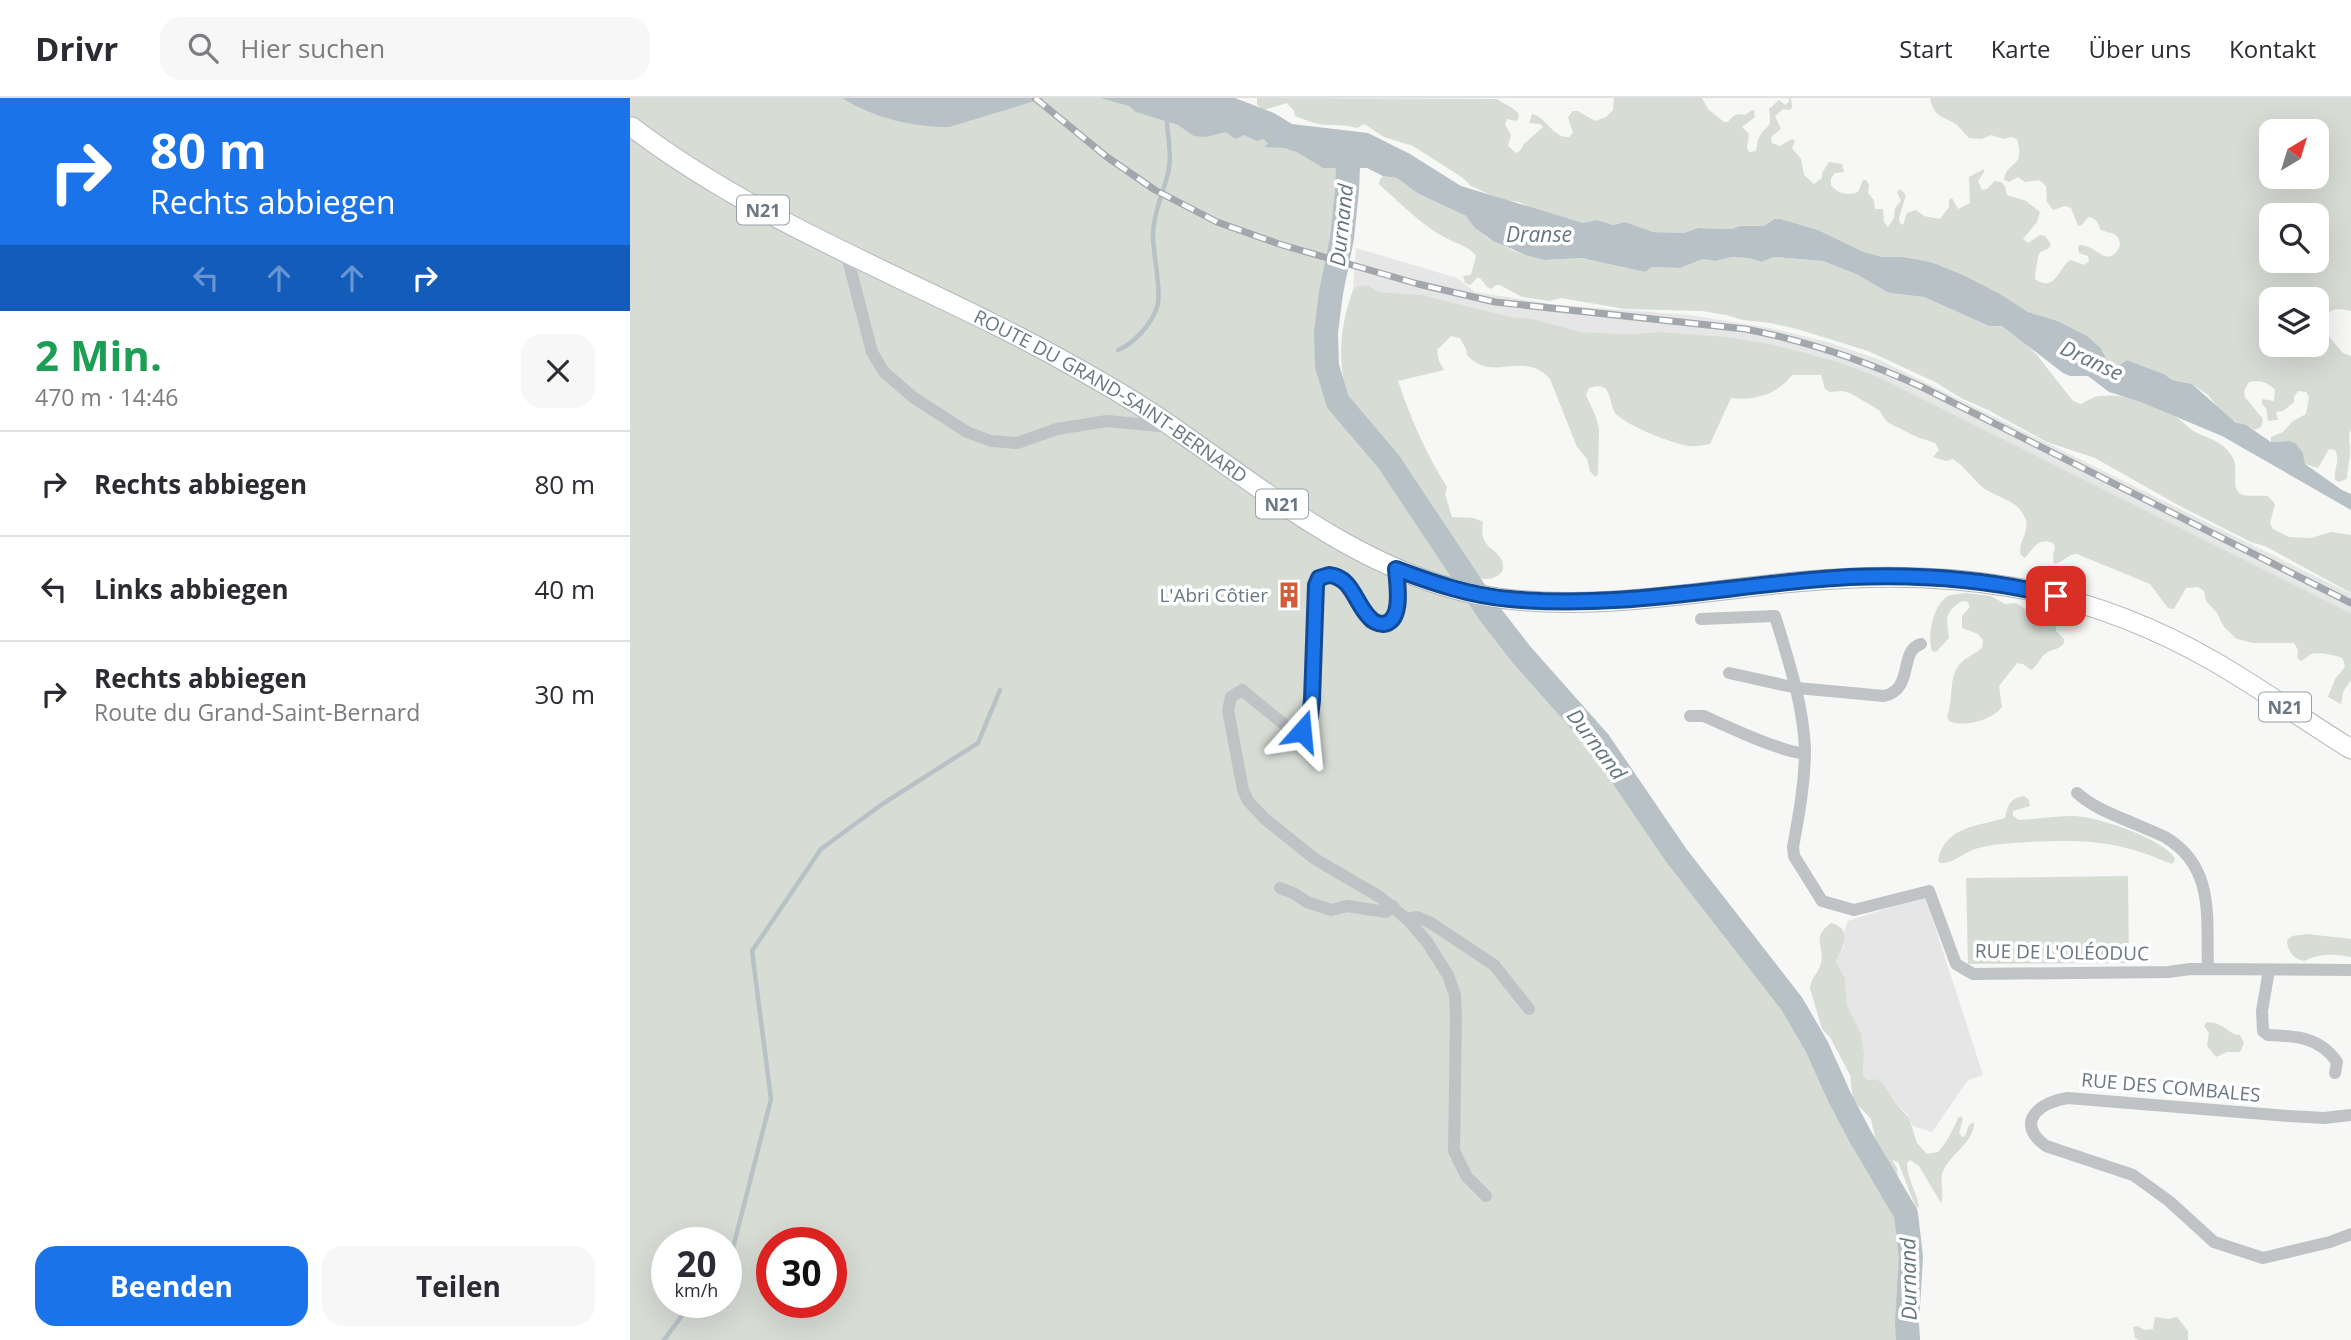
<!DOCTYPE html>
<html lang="de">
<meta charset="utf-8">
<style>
body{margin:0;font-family:"Open Sans",sans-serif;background:#f7f7f7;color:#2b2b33;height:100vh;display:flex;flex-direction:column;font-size:26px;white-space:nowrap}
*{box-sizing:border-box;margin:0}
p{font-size:23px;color:#7c7c81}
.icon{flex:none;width:38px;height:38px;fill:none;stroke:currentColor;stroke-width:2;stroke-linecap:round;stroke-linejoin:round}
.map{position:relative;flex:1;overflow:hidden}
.drawer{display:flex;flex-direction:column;background:#fff;width:630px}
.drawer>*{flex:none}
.top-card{background:#1a73e8;color:#fff;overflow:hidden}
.needle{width:46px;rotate:38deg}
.fabs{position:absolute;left:1629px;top:21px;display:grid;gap:14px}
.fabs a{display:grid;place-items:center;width:70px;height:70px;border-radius:14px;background:#fff;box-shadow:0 7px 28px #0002;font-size:35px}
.speed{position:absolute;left:21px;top:1129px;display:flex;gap:14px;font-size:35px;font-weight:700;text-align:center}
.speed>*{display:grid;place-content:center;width:91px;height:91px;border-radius:50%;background:#fff;box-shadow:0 7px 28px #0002;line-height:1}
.speed small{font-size:18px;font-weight:400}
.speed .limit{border:10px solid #d22;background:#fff;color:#111}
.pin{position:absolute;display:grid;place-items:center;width:60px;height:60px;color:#fff;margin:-30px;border-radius:14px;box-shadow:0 4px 10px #0006}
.me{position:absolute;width:77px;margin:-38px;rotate:18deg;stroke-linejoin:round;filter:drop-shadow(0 0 5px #0008)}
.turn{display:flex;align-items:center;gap:24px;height:147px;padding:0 35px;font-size:32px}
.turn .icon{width:91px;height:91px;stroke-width:2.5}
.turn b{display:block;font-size:49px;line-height:60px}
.lanes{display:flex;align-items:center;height:66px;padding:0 35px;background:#0003;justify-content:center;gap:35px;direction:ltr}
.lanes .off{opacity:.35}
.round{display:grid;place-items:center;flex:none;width:74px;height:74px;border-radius:21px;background:#f7f7f7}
.head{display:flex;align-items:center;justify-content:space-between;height:119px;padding:0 35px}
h1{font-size:42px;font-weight:700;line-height:52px;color:#1e9e55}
.cta{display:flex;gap:14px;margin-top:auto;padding:14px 35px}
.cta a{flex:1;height:80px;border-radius:21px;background:#1a73e8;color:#fff;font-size:28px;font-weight:700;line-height:80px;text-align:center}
.cta a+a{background:#f7f7f7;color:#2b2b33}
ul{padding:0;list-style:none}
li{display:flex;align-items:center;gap:21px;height:105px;padding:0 35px;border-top:2px solid #e1e1e2}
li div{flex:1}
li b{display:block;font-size:26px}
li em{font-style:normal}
header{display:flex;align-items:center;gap:42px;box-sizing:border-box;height:98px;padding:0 35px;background:#fff;border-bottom:2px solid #e1e1e2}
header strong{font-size:33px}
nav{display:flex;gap:38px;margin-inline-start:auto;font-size:24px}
.search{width:490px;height:63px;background:#f7f7f7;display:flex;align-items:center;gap:18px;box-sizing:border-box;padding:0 24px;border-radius:21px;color:#7c7c81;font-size:26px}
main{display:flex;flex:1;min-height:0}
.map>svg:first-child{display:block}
.built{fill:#e5e6e5}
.green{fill:#d7dcd5;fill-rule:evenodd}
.water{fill:#b8c2c6}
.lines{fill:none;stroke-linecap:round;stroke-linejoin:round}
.stream{stroke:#b8c2c6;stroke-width:4.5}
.river{stroke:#b8c2c6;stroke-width:24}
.primary-casing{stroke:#b2b7ba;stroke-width:21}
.minor{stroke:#bfc3c6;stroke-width:12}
.primary{stroke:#fff;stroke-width:19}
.rail-casing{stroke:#a1a7ac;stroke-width:7}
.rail{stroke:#fff;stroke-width:4.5;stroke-dasharray:13;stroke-linecap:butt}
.route-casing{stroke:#114b97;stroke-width:18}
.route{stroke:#1a73e8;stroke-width:12}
.labels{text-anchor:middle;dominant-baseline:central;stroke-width:7;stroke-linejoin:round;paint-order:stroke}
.shield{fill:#fff;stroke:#96a0a8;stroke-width:2}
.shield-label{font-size:18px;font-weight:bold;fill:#697883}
.street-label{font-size:19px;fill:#697883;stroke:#fff}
.poi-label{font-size:19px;fill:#697883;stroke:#fff;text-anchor:end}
.water-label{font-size:21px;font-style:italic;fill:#65787f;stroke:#fff}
</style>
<header>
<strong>Drivr</strong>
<div class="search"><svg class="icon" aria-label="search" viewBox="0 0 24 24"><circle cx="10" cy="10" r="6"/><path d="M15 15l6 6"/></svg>Hier suchen</div>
<nav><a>Start</a><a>Karte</a><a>Über uns</a><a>Kontakt</a></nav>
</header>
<main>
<section class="drawer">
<div class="top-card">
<div class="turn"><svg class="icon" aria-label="right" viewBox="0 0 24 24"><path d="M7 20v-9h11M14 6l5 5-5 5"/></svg><div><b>80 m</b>Rechts abbiegen</div></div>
<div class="lanes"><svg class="icon off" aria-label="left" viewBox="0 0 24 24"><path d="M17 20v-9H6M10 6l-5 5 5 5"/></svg><svg class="icon off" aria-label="ahead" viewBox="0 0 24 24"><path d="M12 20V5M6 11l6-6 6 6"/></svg><svg class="icon off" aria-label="ahead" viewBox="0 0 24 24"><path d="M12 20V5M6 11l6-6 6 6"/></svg><svg class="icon" aria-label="right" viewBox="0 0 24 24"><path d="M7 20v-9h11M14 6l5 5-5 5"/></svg></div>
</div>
<div class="head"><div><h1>2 Min.</h1><p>470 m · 14:46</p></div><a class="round"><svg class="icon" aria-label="close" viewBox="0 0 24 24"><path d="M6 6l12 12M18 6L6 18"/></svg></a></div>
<ul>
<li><svg class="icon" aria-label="right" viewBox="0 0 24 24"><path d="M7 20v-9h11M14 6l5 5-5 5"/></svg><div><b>Rechts abbiegen</b></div><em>80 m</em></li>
<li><svg class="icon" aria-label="left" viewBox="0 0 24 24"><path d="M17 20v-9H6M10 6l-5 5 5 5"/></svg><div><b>Links abbiegen</b></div><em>40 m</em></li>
<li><svg class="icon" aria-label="right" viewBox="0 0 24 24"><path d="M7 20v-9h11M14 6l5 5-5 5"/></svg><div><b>Rechts abbiegen</b><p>Route du Grand-Saint-Bernard</p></div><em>30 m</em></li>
</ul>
<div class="cta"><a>Beenden</a><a>Teilen</a></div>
</section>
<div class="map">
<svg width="1721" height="1242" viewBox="0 0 1721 1242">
<rect width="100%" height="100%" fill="#f7f7f5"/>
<!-- built -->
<g class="built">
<path d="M726 150 827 180 845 194 928 207 1059 217 1140 230 1201 245 1250 262 1721 496V515L1249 279 1205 263 1141 246 1098 239 1033 234 997 236 951 234 903 221 881 219 792 197 748 194 738 187 728 188 723 192Z"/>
<path d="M1295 798 1353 977 1338 982 1302 1034 1283 1028 1277 1016 1266 1006 1252 984 1245 981 1237 982 1233 978 1234 955 1231 935 1217 907 1215 880 1206 864 1214 849V834L1218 823Z"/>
</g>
<!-- green -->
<g class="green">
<path d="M0 0H521L706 49 724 87 711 163 693 238 709 311 799 413 827 477 860 520 863 521 867 529 910 585 950 618 1027 714 1040 753 1177 908 1214 1002 1246 1043 1241 1021 1223 1002 1220 977 1200 939 1192 931 1180 890C1181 880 1187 877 1190 868 1197 850 1179 841 1201 825 1224 831 1212 851 1206 864L1215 880 1217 907 1231 935 1234 955 1233 978 1237 982 1245 981 1252 984 1266 1006 1279 1020 1287 1045 1297 1056 1308 1054C1318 1043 1322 1033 1328 1020L1331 1018 1333 1021 1329 1035 1332 1039 1335 1038 1339 1027 1344 1024C1344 1044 1322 1055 1314 1071 1308 1082 1315 1094 1311 1105L1289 1068 1280 1062 1277 1065C1277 1080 1286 1093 1289 1108L1286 1110 1268 1064 1262 1062 1267 1070 1282 1242H0ZM37 1144H96V1204H37ZM142 1144H201V1204H142Z"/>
<path d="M627 0 867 1C875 7 882 8 888 15L889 20 886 23 877 21 875 26 881 37 878 48 886 55 890 53 894 46 913 29 910 26 899 25 902 16C917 19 922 40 939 39L943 35 938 19 943 13H948L965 23 976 19 983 12 984 0H1072L1078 11 1094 24H1098C1103 17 1107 15 1115 17L1122 12 1124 13 1125 19 1112 29 1119 36 1117 50 1119 54 1126 53C1127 48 1127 44 1129 40 1135 25 1143 34 1139 11L1149 2 1155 7 1159 4V0H1161L1162 9 1160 12 1153 11 1145 18 1151 31 1141 39 1142 45 1150 48 1162 41 1165 43 1162 50 1171 61 1174 77 1184 86 1192 80V75L1199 64 1212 66 1214 74 1205 75 1201 80V87C1208 96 1218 98 1228 94L1233 82H1236L1239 87 1238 95 1244 102 1245 111H1253L1254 124 1258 129 1264 120 1265 110 1271 103 1267 94 1270 91 1276 97 1269 120 1270 125 1273 127 1277 115 1286 112 1294 118 1310 121 1319 109V102L1322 100 1328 111 1340 105 1339 79 1354 71V74L1348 83 1352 92 1357 91 1365 83 1371 84 1375 88 1377 97 1396 103 1410 114 1407 124 1393 141 1398 145 1410 137 1415 138 1421 146 1418 151 1410 154C1407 159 1406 174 1405 181 1425 195 1428 171 1440 162L1454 167 1459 163 1458 158 1449 155 1448 149 1450 147C1469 148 1477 172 1490 148 1490 132 1479 137 1470 131 1468 124 1465 119 1458 119L1452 127 1448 128 1441 110 1435 108 1423 112 1417 104 1416 88 1409 82 1395 84 1388 79 1379 84 1374 82C1376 63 1396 71 1387 41L1381 39 1374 41 1361 37 1351 41 1339 40C1334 36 1332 31 1327 27 1315 18 1304 21 1300 0H1721V213C1699 208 1696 214 1695 234L1713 255 1721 258V331C1717 340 1721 347 1720 356 1719 365 1717 372 1717 381L1709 384 1705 382C1703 371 1711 363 1705 352L1699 351 1688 370 1675 366 1673 355 1659 343 1641 344V339L1653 334 1663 323 1676 316 1679 299 1676 294 1668 293 1664 299V304L1653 313 1646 314 1648 322 1638 323 1636 310 1632 306V301L1644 303 1645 292C1638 284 1630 282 1619 284L1614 293 1615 299 1633 321 1631 329 1625 332 1596 319 1578 297 1562 286 1542 282 1534 276 1497 262 1487 268 1478 265 1471 250 1457 238 1428 223 1398 214 1331 176 1301 164 1273 159H1252L1233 155 1188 132 1151 121H1144L1134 128H1110L1102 131 1068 130 1054 135 1023 134 995 124 983 127 967 122 953 125 901 110 889 104 872 102 841 88 833 80 783 48 754 39 734 26 727 30C716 27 709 27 698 27 687 27 675 22 665 18L664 13 657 5 634 12 627 7ZM1642 33H1687V79H1642ZM1642 117H1687V163H1642ZM1642 201H1687V247H1642Z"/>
<path d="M753 78 767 80 787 95 836 118 856 139 884 153 914 162 950 160 1015 174 1022 169 1050 170 1073 161 1085 163 1102 159 1119 160 1131 164 1144 159 1193 163 1226 176 1259 195 1294 199 1359 228H1372L1383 234 1406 256 1443 303 1451 306C1457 303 1464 298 1471 298 1494 295 1524 305 1543 317 1551 322 1557 329 1565 334 1579 341 1592 343 1601 357 1611 369 1599 390 1611 396 1617 399 1630 397 1638 398L1645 406 1640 425 1643 431 1659 439 1681 440 1701 434 1721 437V495L1635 448 1621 444 1548 407 1465 360 1417 344 1358 312 1331 300 1305 284 1238 253 1167 231 1140 225 1113 222 1096 217 1072 213 995 211 931 200 919 203 892 199 870 187H866L861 191 857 189 850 180H847L840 187 835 185 833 178 841 177 846 158C839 148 829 147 818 141 793 129 774 108 753 90L749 86 750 81Z"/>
<path d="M738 187 748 194 792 197 881 219 903 221 951 234 997 236 1033 234 1098 239 1141 246 1205 263 1249 279 1721 515V582L1713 594 1711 606 1698 599 1705 581 1715 569 1713 561C1708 557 1687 554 1682 556 1678 557 1675 561 1671 563L1667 560 1668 552 1664 545H1623L1607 541 1594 529 1587 515 1576 503 1574 493 1568 489 1556 490 1544 511 1538 510 1520 486 1447 456C1438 455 1433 465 1424 466L1423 458 1425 449 1423 445C1408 439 1404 450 1395 460L1391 457C1387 444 1401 433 1395 420 1387 400 1366 401 1351 388 1341 379 1335 369 1323 361L1316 363 1303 359 1309 352 1305 345 1287 339 1257 324 1249 312 1220 295 1212 293 1200 294 1195 291 1191 277H1162C1148 296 1125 303 1101 300L1080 346C1073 347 1065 349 1058 348 1039 344 1003 330 988 318 976 308 986 281 959 290L956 297 966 319 969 331 968 374 967 378H964L960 373 957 361 947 349 920 281C895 251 863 286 837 257L836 251 830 240 821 238 807 252 809 263 814 272 768 283C781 321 795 354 817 389L815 396 822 419 844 420 853 424C847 454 874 450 873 469 873 475 868 478 863 480 834 489 818 438 809 420 802 406 793 392 781 381 764 355 739 335 724 308 704 274 710 227 723 192L728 188Z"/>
<path d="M1336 495 1361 498 1375 506 1386 505 1400 514 1419 509 1426 514V533L1434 541V545C1429 552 1425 550 1418 554 1410 558 1409 567 1401 572L1393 566 1387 565 1369 588 1372 609C1362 622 1334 630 1319 623L1317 618C1324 601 1318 582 1329 567 1336 558 1345 557 1352 550L1353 542 1348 536 1332 530V518L1340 509 1338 504 1332 503C1313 515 1317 521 1319 540L1306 554 1302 553C1297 538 1303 507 1318 498 1323 496 1331 496 1336 495Z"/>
<path d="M1394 698 1399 702 1400 708 1383 713V718L1389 722C1407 721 1426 718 1444 718 1469 719 1531 740 1545 760L1544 764 1542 766C1489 743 1456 741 1399 744 1382 745 1362 746 1345 751 1332 755 1326 765 1311 765L1308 763C1314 728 1349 728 1375 720 1378 707 1380 700 1394 698Z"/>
<path d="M1498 778 1499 865 1338 866 1336 780Z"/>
<path d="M1677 836 1721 841V859C1703 856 1690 855 1674 863 1664 861 1657 853 1657 842L1662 838Z"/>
<path d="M1577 924C1596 925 1598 937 1610 937L1614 945 1610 954H1597L1586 959 1577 948 1579 935 1574 928Z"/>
<path d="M1525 1219 1539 1221 1547 1219 1558 1233V1242H1509L1505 1240 1503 1229 1508 1228 1514 1232 1523 1231Z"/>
</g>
<!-- water -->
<g class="water">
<path d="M212 0H415L319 29C281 29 244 20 212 0Z"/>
<path d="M470 0H605L644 15 662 26 738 35 780 56 831 88 953 125 967 122 983 127 995 124 1023 134 1054 135 1068 130 1102 131 1110 128H1134L1144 121H1151L1188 132 1233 154 1252 159H1273L1301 164 1331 176 1370 196 1398 214 1428 223 1457 238 1471 250 1478 265 1487 268 1497 262 1534 276 1542 282 1562 286 1605 324 1616 327 1641 344 1659 343 1665 345 1673 355 1675 366 1712 392 1721 396V412L1592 338 1511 304 1479 294 1458 278H1440L1433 275 1372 228H1359L1294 199 1259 195 1226 176 1193 163 1144 159 1131 164 1119 160 1102 159 1085 163 1073 161 1050 170 1022 169 1015 174 951 160 914 162 896 157 863 143 845 130 836 118 787 95 767 80 753 78 737 70H693L667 54 654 50 634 49 638 46 634 41 627 43 614 37 605 41 596 34 576 39 564 38 548 27 506 14 499 8Z"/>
</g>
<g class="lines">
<!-- stream -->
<g class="stream">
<path d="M488 252C503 246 522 226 527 209 532 194 523 156 523 138 523 113 535 93 539 70 542 53 537 38 537 21"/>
<path d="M96 1159 103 1150 141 1001 122 853 191 751 251 707 348 645 370 592"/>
<path d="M34 1242 62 1204"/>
</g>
<!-- river -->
<path class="river" d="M719 46 717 93 712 140 701 195 696 234 697 268 708 304 759 364 860 516 891 556 969 644 1046 757 1162 906 1187 949 1209 998 1230 1038 1276 1116 1281 1159 1277 1225 1278 1242"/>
<!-- primary casing -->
<g class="primary-casing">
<g id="primary">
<path id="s1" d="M2 29C136 131 298 186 443 268 479 288 515 309 548 333 641 397 731 472 845 496 947 517 1062 494 1165 484 1319 469 1450 486 1585 564 1632 591 1675 623 1721 651"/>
</g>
</g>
<!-- minor -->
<g class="minor">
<path d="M216 154 242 254 254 274 284 300 337 334 361 343 387 345 427 331 477 323 539 329"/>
<path d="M766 471C767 490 772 512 757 525 732 527 726 490 707 478L695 477 687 484 680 619 672 633H662L612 592 601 599 598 612 613 692 618 703 635 721 685 761 750 799 779 823 797 844 818 877 825 897 826 917 824 1053 837 1079 856 1098"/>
<path d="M1071 521 1145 518C1158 561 1173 605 1175 651 1175 684 1169 717 1163 749L1164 758 1192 803 1224 812 1299 793 1326 866 1343 876 1538 874 1560 871 1721 872"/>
<path d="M1099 575 1167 590 1254 598C1285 591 1268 553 1291 546"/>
<path d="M1060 618H1074C1096 628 1153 655 1174 655"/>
<path d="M1447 695C1464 710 1484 717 1505 726 1514 730 1525 734 1535 739 1586 769 1576 821 1578 871"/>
<path d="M650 790 665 796 677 804 701 812 717 808 756 814 763 808"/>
<path d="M777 821 787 819 801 825 864 867 899 911"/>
<path d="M1639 872 1632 913 1633 933 1638 937C1666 938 1690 939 1707 964L1705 975"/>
<path d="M1721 1017 1694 1020 1659 1018 1438 1000C1409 1004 1384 1025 1416 1048L1503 1077 1539 1103 1584 1144 1633 1160 1700 1144 1721 1136"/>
</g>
<!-- primary -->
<use href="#primary" class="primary"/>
<!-- rail casing -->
<g class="rail-casing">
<path id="rail" d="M405 0 477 59 525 92 587 124 649 146 788 186 865 204 1115 231C1178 243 1235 263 1292 289L1721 505"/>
</g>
<!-- rail -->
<use href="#rail" class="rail"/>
</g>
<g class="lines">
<!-- route casing -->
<g class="route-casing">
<path id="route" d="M672 633 680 619 682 602 686 487 689 480 699 477C722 479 725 505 739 519 742 523 748 526 753 526 774 524 767 485 766 471 803 485 841 498 880 501 993 512 1107 485 1220 479 1289 476 1358 481 1426 498"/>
</g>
<!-- route -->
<use href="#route" class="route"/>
</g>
<!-- icons -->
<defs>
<g id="building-bare" transform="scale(2.1)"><path d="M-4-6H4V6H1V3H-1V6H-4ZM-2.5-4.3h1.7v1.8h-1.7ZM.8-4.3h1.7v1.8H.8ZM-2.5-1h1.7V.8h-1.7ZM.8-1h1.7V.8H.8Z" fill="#d35d39" stroke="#fff" stroke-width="2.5" paint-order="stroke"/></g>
</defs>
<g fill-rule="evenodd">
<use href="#building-bare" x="659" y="497"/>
</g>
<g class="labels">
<!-- shield labels -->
<g class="shield">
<rect x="107" y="97.5" width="52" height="29" rx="5"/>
<rect x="626" y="391.5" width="52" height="29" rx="5"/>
<rect x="1629" y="594.5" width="52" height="29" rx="5"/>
</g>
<g class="shield-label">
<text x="133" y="112">N21</text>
<text x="652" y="406">N21</text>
<text x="1655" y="609">N21</text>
</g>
<!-- street labels -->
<g class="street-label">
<text stroke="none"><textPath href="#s1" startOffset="550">ROUTE DU GRAND-SAINT-BERNARD</textPath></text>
<text transform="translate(1432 854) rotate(1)">RUE DE L'OLÉODUC</text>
<text transform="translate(1541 989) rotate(5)">RUE DES COMBALES</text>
</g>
<!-- poi labels -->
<g class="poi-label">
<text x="638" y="497">L'Abri Côtier</text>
</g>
<!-- water labels -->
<g class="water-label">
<text transform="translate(711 127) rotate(-84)">Durnand</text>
<text x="909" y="136">Dranse</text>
<text transform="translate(1462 262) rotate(25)">Dranse</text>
<text transform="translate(967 646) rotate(53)">Durnand</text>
<text transform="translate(1278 1181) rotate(-91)">Durnand</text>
</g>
</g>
</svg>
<div class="fabs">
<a><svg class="needle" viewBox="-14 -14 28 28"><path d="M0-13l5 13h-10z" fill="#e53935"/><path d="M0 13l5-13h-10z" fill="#7c7c81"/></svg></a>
<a><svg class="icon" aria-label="search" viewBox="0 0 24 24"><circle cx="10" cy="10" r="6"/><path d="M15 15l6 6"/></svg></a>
<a><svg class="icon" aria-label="layers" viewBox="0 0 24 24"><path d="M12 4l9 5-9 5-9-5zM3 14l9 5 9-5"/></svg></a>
</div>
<div class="speed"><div>20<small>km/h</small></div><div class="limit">30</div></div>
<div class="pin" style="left:1426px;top:498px;background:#d93025"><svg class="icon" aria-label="arrive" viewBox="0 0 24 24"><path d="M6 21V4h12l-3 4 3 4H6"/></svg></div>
<svg class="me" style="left:672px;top:633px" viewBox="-20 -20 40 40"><path d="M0-17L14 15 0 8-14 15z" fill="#1a73e8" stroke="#fff" stroke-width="4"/></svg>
</div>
</main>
